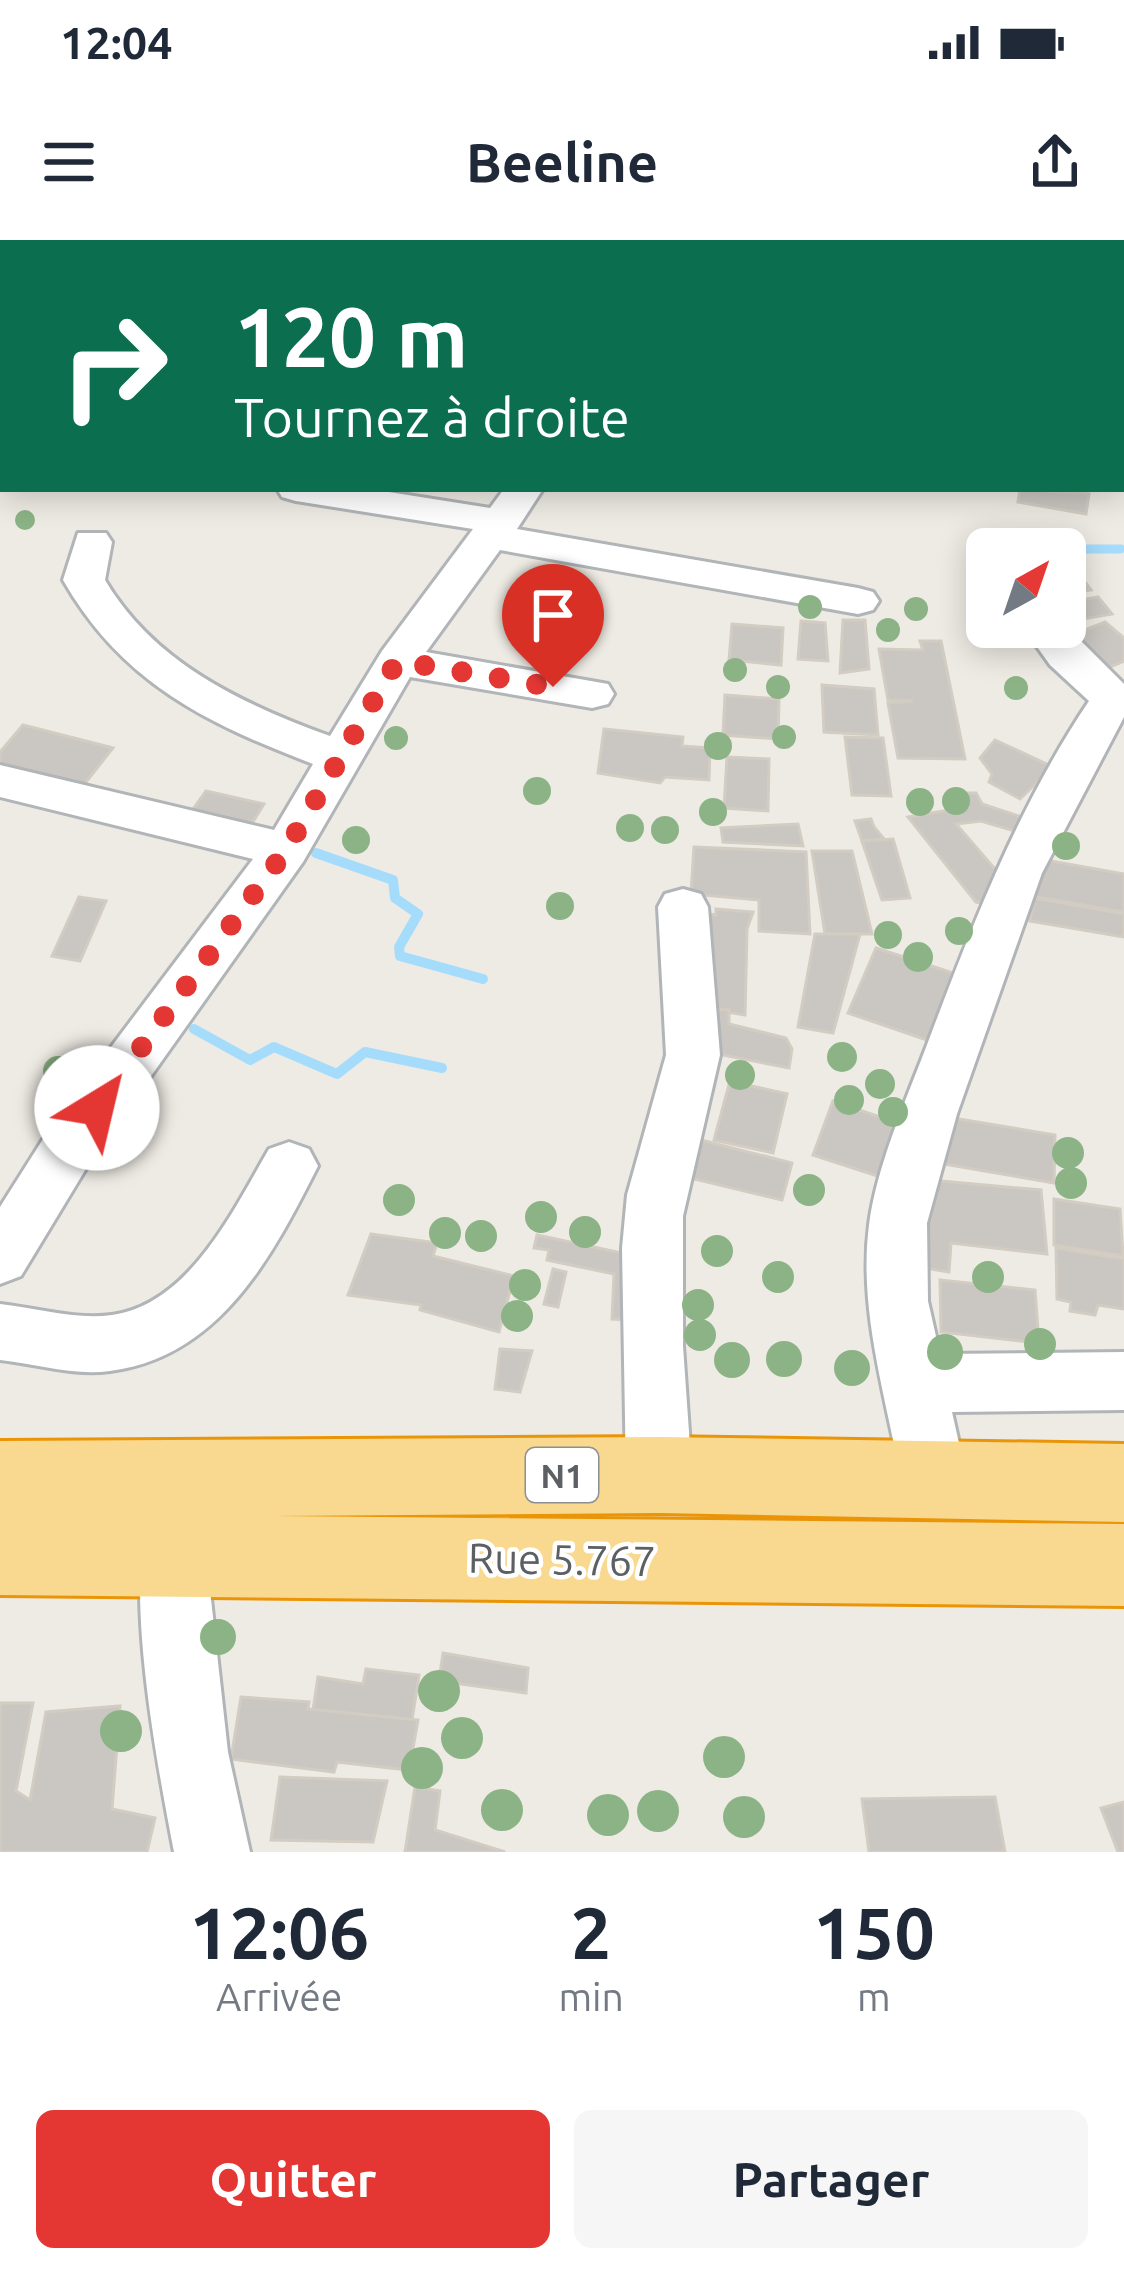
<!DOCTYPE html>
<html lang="fr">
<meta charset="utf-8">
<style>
body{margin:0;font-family:Ubuntu,sans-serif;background:#f6f6f7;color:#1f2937;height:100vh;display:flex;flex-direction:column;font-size:45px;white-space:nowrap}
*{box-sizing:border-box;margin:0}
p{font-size:39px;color:#747a83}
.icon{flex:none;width:66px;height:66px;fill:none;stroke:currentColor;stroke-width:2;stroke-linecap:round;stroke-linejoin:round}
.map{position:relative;height:1612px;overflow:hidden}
.side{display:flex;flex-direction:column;background:#fff;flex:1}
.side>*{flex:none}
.hud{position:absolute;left:0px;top:0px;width:1125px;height:252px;box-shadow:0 6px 30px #0003;background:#0b6e4f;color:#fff;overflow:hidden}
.needle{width:78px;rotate:40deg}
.fabs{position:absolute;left:966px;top:288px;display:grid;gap:24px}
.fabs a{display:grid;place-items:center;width:120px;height:120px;border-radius:18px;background:#fff;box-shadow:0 6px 30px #0003;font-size:60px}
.pin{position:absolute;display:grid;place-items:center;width:102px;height:102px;color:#fff;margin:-123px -51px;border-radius:50% 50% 50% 0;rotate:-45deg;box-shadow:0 0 12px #0007}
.pin .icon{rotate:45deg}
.me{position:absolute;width:132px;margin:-66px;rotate:36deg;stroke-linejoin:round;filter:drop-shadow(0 0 9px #0008)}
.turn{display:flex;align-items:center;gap:42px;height:252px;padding:0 36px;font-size:54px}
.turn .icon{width:156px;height:156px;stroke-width:2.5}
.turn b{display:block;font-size:84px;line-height:102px}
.eta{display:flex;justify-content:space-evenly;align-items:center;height:204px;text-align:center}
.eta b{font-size:72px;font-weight:700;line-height:84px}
.action{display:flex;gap:24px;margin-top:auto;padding:24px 36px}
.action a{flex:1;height:138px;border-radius:18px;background:#e43734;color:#fff;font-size:48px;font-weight:700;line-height:138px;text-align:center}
.action a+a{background:#f6f6f7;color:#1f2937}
.status{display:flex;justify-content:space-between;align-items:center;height:84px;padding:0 60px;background:#fff;direction:ltr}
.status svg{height:33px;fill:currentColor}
header{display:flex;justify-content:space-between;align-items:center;height:156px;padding:0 36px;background:#fff;font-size:54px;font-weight:700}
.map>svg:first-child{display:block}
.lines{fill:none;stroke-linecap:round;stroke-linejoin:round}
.stream-far1{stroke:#a5dcfc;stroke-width:9}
.stream{stroke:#a5dcfc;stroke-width:10}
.building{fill:#cac6c1;stroke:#d2ccc2;stroke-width:3}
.minor-casing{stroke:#b1b5b8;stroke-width:6}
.highway-casing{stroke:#ea9507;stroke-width:6}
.minor{fill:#fff;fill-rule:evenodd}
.highway{fill:#f9d88f;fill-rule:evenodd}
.tree{fill:#8bb385}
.route{stroke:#e43734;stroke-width:21;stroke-dasharray:0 37.8}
.labels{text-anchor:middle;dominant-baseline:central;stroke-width:9;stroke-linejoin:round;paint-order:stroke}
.shield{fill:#fff;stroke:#8d9092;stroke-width:3}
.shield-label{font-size:33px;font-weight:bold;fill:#5c6064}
.near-street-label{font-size:42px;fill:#5c6064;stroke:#fff}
</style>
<div class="status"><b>12:04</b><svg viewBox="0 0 49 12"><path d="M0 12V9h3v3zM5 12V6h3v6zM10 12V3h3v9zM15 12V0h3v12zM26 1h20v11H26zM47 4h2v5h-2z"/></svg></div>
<header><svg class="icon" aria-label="menu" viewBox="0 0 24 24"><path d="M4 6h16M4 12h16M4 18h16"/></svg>Beeline<svg class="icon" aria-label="share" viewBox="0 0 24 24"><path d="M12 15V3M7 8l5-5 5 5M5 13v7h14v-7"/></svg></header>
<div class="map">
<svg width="1124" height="1612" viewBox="0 0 1124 1612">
<rect width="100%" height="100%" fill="#eeebe4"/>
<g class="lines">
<!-- stream-far1 -->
<path class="stream-far1" d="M1065 309H1121"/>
<!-- stream -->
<g class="stream">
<path d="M316 613 393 640 395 658 418 674 399 707 400 716 483 739"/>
<path d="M194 789 250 820 274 807 337 834 365 812 442 828"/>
</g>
</g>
<!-- building -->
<g class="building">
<path d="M1020 249 1089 254 1086 274 1018 262Z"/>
<path d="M1076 330 1091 350 1073 353 1065 332Z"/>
<path d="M1098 357 1112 374 1065 382V363Z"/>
<path d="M843 380H865L869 429 840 433Z"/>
<path d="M801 381 825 383 828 421 798 419Z"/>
<path d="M1105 382 1124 398V421L1103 430 1065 398Z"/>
<path d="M732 384 783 388 781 425 729 420Z"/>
<path d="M920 401H941L965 519 898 518 888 463 913 461 888 460 879 409 923 410Z"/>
<path d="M822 445 874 449 878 495 824 492Z"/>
<path d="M725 455 779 459 778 499 723 495Z"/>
<path d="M23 485 113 508 82 547 0 526V512Z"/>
<path d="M604 489 683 497 682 506 710 508 709 540 665 537 660 543 598 533Z"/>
<path d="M845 497 883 498 891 556 852 555Z"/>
<path d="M995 500 1053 527 1020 559 989 542 992 534 980 518Z"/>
<path d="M727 517 769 519 768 571 724 568Z"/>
<path d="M206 551 264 564 246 593 186 579Z"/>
<path d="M965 553H976L982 564 1025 578 1018 592 981 581 956 584 1001 636 990 664 976 662 908 577 967 567Z"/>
<path d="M871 579 874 587 884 599 862 601 855 581Z"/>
<path d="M798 584 803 606 723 602 721 588Z"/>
<path d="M893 599 910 658 882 660 862 601Z"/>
<path d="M694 607 806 612 810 694 759 691V660L691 654Z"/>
<path d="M812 611H852L872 694H825Z"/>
<path d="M1034 618 1124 634V672L1026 655Z"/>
<path d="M79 657 106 661 80 721 52 716Z"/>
<path d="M1034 658 1124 674V697L1030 681Z"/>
<path d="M716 669 753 672 747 689 745 775 702 768 706 674 716 675Z"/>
<path d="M815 694H860L833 793 798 787Z"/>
<path d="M876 708 959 735 933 802 848 773Z"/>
<path d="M702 768 729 770V784L786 798 792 809 789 828 703 811Z"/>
<path d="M730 841 787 854 773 913 714 900Z"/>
<path d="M833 861 906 886 887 939 813 915Z"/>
<path d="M947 877 1055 895 1054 943 944 924Z"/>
<path d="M697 899 792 923 782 960 686 937Z"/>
<path d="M919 939 1041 950 1047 1014 951 1003 949 1032 913 1026Z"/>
<path d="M1054 959 1120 969 1123 1016 1054 1005Z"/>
<path d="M371 994 437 1003 433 1016 514 1036 499 1092 420 1070 421 1065 348 1055Z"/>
<path d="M537 995 631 1015 632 1080 612 1079 614 1034 547 1020 549 1010 534 1008Z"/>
<path d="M1056 1008 1124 1019V1069L1098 1065 1095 1075 1070 1071 1071 1062 1057 1059Z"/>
<path d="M553 1029 566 1032 558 1067 544 1064Z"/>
<path d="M940 1040 1035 1050 1039 1103 941 1092Z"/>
<path d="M500 1109 532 1111 520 1152 495 1149Z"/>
<path d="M443 1413 528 1428 526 1453 439 1441Z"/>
<path d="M366 1429 419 1435 412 1480 313 1470 318 1437 363 1444Z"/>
<path d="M241 1457 309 1462 308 1469 418 1480 409 1530 337 1522 334 1532 231 1519Z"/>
<path d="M0 1463H33L16 1551 30 1560 46 1472 120 1466 112 1569 155 1578 147 1612H0Z"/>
<path d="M280 1537 387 1541 373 1602 271 1600Z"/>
<path d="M415 1547 440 1551 435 1590 505 1612H405Z"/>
<path d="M995 1557 1005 1612H869L862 1559Z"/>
<path d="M1124 1562V1612H1118L1101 1568Z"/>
</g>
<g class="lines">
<!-- minor casing -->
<g class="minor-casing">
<g id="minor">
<path d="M321 0H369L371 3H323Z"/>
<path d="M947 0H1003L1005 3H949Z"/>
<rect x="1122" y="9" width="2" height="20"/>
<path d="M3 21V43L0 44V22Z"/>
<rect x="1122" y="167" width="2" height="22"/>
<rect x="0" y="179" width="3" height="22"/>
<path d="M277 249H370L490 268 504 249H543L517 289 858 348 873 352 879 361 873 370 858 374 500 310 426 412 608 444 614 454 608 464 592 468 410 437 303 622 90 922 21 1036 0 1044V967L50 888 253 619 0 557V525L274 590 313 524C206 483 122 443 63 340L78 293H106L112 302 105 340C154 423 242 464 330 496L382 411 473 289 296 261 282 257Z"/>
<path d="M1065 385 1124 444V477L1042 633 957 874 927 983 928 1061 940 1114 1124 1112V1170L952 1172 967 1239 957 1261 934 1270 911 1261 901 1239C886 1157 858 1069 869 985 876 929 905 862 925 810 971 688 1016 570 1089 461L1050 425 1023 387Z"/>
<path d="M683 649 701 654 708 667 720 815 683 976V1106L692 1235 682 1257 659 1266 636 1257 626 1235 622 1008 627 955 666 815 658 667 665 654Z"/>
<path d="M289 902 309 909 318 926C273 1015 220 1117 110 1131 74 1136 36 1124 0 1120V1064C36 1068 76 1080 112 1075 190 1064 234 969 269 909Z"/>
<path d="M176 1253 200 1263 209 1286 206 1314 228 1512 250 1612H174C158 1529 121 1338 152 1263Z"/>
</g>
</g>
<!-- highway casing -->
<g class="highway-casing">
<path id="highway" d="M659 1197 1124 1204V1282L659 1273 276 1276 1124 1284V1366L0 1355V1201Z"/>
</g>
<!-- minor -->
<use href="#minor" class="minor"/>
<!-- highway -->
<use href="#highway" class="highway"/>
</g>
<!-- trees -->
<g class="tree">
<circle cx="25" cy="280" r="10"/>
<circle cx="810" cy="367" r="12"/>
<circle cx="916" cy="369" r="12"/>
<circle cx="888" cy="390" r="12"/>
<circle cx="735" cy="430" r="12"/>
<circle cx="778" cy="447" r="12"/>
<circle cx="1016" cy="448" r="12"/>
<circle cx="784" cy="497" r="12"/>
<circle cx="396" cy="498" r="12"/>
<circle cx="718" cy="506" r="14"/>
<circle cx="537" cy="551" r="14"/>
<circle cx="956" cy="561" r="14"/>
<circle cx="920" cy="562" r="14"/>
<circle cx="713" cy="572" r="14"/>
<circle cx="630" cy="588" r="14"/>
<circle cx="665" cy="590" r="14"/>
<circle cx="356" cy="600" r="14"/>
<circle cx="1066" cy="606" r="14"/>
<circle cx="560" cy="666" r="14"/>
<circle cx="959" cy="691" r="14"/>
<circle cx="888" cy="695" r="14"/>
<circle cx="918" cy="717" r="15"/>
<circle cx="842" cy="817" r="15"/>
<circle cx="58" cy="831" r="15"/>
<circle cx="740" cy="835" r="15"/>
<circle cx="880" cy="844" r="15"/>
<circle cx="849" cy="860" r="15"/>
<circle cx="893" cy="872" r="15"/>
<circle cx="1068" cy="913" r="16"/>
<circle cx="1071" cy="943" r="16"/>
<circle cx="809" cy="950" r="16"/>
<circle cx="399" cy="960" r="16"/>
<circle cx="541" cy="977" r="16"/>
<circle cx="585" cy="992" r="16"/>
<circle cx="445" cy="993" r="16"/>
<circle cx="481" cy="996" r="16"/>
<circle cx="717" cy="1011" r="16"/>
<circle cx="778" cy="1037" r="16"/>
<circle cx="988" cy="1037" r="16"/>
<circle cx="525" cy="1045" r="16"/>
<circle cx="698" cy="1065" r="16"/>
<circle cx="517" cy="1076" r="16"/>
<circle cx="700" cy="1095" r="16"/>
<circle cx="1040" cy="1104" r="16"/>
<circle cx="945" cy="1112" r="18"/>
<circle cx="784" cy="1119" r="18"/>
<circle cx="732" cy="1120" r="18"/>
<circle cx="852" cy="1128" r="18"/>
<circle cx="218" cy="1397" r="18"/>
<circle cx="439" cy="1451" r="21"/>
<circle cx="121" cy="1491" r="21"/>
<circle cx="462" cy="1498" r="21"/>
<circle cx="724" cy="1517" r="21"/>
<circle cx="422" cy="1528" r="21"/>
<circle cx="502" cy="1570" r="21"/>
<circle cx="658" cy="1571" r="21"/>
<circle cx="608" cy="1575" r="21"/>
<circle cx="744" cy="1577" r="21"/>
</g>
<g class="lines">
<!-- route -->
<path class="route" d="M97 868 286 610 397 421 553 447"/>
</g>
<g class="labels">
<!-- shield labels -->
<rect class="shield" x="526" y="1208" width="72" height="54" rx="9"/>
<g class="shield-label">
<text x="562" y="1235">N1</text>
</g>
<!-- near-street labels -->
<g class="near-street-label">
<text transform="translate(562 1319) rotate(1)">Rue 5.767</text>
</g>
</g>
</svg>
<div class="fabs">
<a><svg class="needle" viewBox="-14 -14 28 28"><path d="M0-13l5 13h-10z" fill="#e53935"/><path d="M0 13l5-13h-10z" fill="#747a83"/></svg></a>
</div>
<div class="pin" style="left:553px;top:447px;background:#d93025"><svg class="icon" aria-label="arrive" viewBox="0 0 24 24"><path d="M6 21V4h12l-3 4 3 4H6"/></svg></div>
<svg class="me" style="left:97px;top:868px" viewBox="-20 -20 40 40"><circle r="19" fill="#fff"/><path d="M0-13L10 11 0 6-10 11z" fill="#e43734"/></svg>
<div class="hud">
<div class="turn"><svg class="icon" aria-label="right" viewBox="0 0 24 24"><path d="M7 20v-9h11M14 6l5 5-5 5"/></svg><div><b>120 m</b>Tournez à droite</div></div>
</div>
</div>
<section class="side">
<div class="eta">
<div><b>12:06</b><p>Arrivée</p></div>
<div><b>2</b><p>min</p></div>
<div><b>150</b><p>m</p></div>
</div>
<div class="action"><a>Quitter</a><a>Partager</a></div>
</section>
